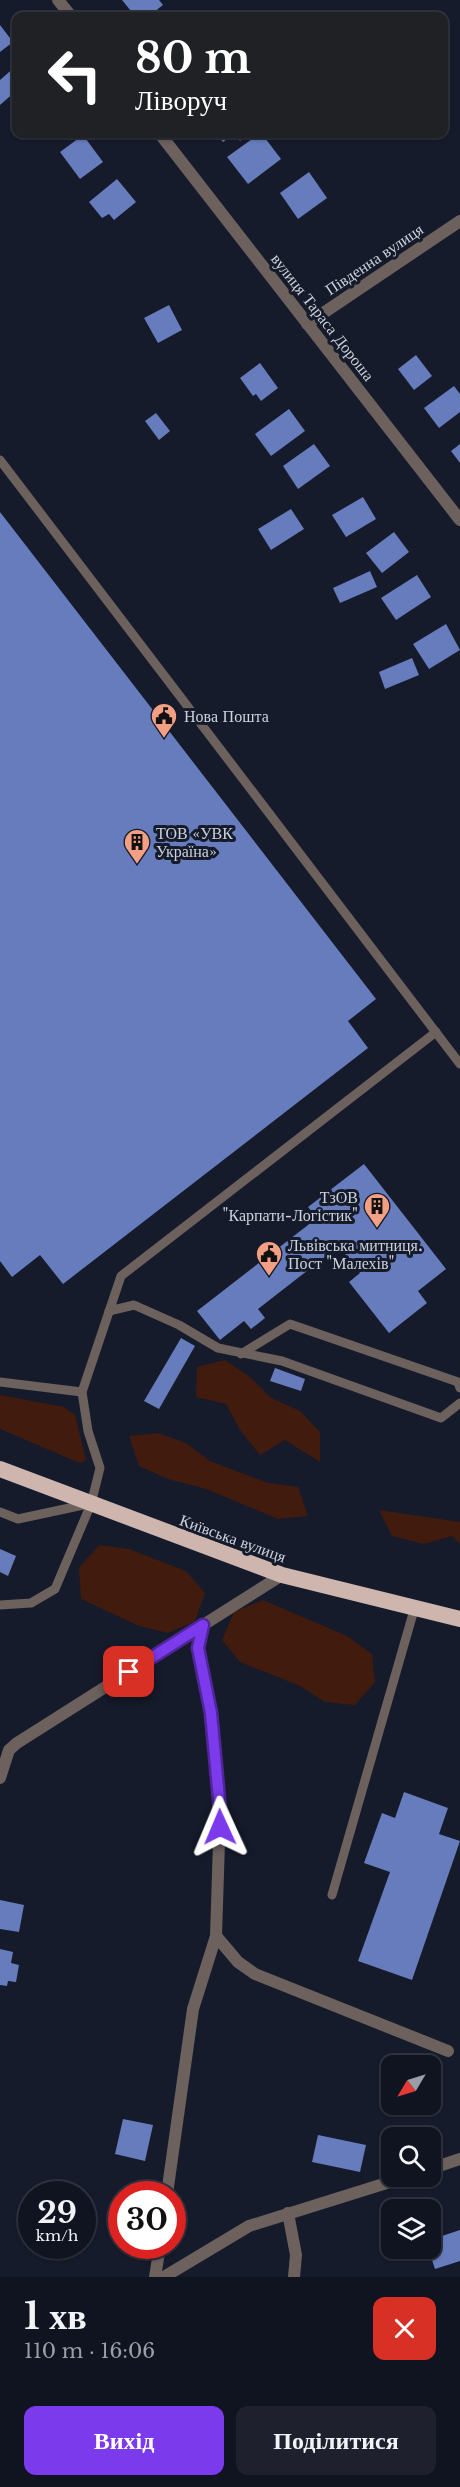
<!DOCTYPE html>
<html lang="uk">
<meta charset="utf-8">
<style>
body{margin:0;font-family:"Libre Baskerville",serif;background:#1e212d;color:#f1f3f6;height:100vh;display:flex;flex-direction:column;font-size:22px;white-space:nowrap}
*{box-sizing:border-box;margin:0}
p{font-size:20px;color:#9c9ea5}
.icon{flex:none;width:33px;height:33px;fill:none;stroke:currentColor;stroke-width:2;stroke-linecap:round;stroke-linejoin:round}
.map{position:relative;height:2277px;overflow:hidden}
.side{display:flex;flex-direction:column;background:#101420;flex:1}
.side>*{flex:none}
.top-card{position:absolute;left:12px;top:12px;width:436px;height:126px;border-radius:12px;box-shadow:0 2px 4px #0004,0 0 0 2px #30333e;background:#202124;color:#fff;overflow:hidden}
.needle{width:39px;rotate:232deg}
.controls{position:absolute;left:381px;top:2055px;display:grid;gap:12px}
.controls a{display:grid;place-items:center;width:60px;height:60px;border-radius:12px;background:#101420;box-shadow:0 2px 4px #0004,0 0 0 2px #30333e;font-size:30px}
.speed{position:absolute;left:18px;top:2181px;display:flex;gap:12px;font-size:30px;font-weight:700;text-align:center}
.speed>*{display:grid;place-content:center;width:78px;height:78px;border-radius:50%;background:#101420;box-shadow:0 2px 4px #0004,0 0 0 2px #30333e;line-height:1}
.speed small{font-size:15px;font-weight:400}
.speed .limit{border:9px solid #d22;background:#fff;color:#111}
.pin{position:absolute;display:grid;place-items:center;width:51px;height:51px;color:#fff;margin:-26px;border-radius:12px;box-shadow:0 3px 9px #0006}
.me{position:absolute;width:66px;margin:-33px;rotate:359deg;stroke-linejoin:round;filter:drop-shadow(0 0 4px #0008)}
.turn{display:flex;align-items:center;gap:21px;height:126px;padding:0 24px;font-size:27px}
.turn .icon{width:78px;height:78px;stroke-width:2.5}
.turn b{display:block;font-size:42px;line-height:51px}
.round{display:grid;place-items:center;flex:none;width:63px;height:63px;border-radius:12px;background:#1e212d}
.overview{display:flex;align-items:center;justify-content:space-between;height:102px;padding:0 24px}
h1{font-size:36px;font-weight:700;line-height:45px}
.button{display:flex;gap:12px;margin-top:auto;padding:12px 24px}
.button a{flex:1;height:69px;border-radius:12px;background:#7c3aed;color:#fff;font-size:24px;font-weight:700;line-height:69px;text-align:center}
.button a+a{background:#1e212d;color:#f1f3f6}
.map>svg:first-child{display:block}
.green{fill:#411b0e}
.building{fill:#667cbc}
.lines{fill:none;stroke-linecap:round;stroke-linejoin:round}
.service{stroke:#6c615d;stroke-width:9}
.minor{stroke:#6c615d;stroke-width:12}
.tertiary{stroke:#6c615d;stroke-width:12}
.trunk{stroke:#ceb6ae;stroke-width:16}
.route-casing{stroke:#51269a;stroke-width:15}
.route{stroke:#7c3aed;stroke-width:10}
.labels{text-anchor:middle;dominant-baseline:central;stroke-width:6;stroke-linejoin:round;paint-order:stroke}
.street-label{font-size:16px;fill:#ced2dd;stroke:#151b2b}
.poi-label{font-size:16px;fill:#ced2dd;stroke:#151b2b;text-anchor:start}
</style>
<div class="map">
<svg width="460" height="2277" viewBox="0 0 460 2277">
<rect width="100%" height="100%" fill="#151b2b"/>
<!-- green -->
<g class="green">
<path d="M225 1360 250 1377 271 1398 300 1411 320 1432V1462L285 1440 260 1455 240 1430 226 1404 196 1397 197 1367Z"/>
<path d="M0 1395 64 1407 75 1415 86 1460 80 1463 0 1429Z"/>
<path d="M158 1433 186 1443 210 1461 268 1483 298 1487 308 1516 278 1519 206 1489 168 1479 139 1466 129 1436Z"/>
<path d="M379 1510 460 1522V1544L452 1536 424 1544 392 1536Z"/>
<path d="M99 1545 129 1549 186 1571 205 1593 195 1621 168 1633 139 1626 81 1599 79 1568Z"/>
<path d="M263 1600 347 1636 372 1654 375 1682 355 1705 325 1702 300 1686 240 1662 222 1640 234 1612Z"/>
</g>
<!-- building -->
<g class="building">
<path d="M122 0H159L163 5 149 16H135Z"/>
<path d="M0 25 13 42 0 52Z"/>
<path d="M16 66V91L0 105V80Z"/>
<path d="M216 134H249L240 141 234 134 223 142Z"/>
<path d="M259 134H262L281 159 248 184 227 157Z"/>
<path d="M83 135 103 162 80 179 60 152Z"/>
<path d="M309 172 327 198 298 219 280 193Z"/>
<path d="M117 179 136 202 114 220 109 214 102 218 89 202Z"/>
<path d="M169 305 182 330 158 343 144 318Z"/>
<path d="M416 355 432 376 414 390 398 369Z"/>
<path d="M260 363 278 388 261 401 256 394 253 396 240 378Z"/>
<path d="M454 386 460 394V412L439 428 424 408Z"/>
<path d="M289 409 305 431 271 456 255 434Z"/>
<path d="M156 413 170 431 159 440 145 421Z"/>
<path d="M314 444 330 466 298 489 283 466Z"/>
<path d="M460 444V463L451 451Z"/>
<path d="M363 497 376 519 346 537 332 515Z"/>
<path d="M291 509 304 529 271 550 258 529Z"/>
<path d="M0 512 376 999 348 1021 368 1048 63 1284 40 1255 12 1277 0 1261Z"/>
<path d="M394 532 409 552 382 573 366 553Z"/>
<path d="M370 571 377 587 340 603 333 588Z"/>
<path d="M417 575 431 597 396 620 381 598Z"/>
<path d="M446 624 460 650 429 669 413 644Z"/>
<path d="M412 658 419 675 385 689 379 672Z"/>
<path d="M364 1164 446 1269 418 1291 427 1303 389 1333 349 1282 360 1273 339 1246 258 1309 265 1318 251 1329 244 1321 220 1340 197 1311 317 1218 308 1207Z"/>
<path d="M181 1338 195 1346 159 1409 144 1401Z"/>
<path d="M275 1368 305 1379 301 1391 270 1381Z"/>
<path d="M0 1549 16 1556 8 1576 0 1572Z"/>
<path d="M404 1792 448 1808 439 1834 460 1841 412 1980 358 1961 390 1872 364 1863 382 1813 395 1818Z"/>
<path d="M0 1900 24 1905 19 1932 0 1929Z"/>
<path d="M0 1949 13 1952 11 1963 19 1965 16 1982 8 1981 7 1986 0 1985Z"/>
<path d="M123 2119 153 2125 145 2161 115 2154Z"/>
<path d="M318 2135 366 2145 360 2172 312 2162Z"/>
<path d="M460 2230V2261L435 2269 428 2248H430V2240Z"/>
</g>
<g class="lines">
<!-- service -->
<g class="service">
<path d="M0 460 460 1064"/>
<path d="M109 1311 134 1305 179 1325 218 1348 282 1361 441 1418 460 1403"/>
<path d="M241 1354 290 1324 458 1382 460 1388"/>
<path d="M0 1382 82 1392"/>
<path d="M0 1512 18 1519 88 1504"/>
<path d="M0 1605 31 1603 55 1589 91 1504 100 1468 88 1431 82 1392 121 1276 436 1032"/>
<path d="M332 1895 414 1610"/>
</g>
<!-- minor -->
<g class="minor">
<path d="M307 324 460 221"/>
<path d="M0 1778 9 1750 17 1743 282 1575"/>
<path d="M216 1936 238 1962 255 1974 448 2051"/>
<path d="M430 2169 460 2159"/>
<path d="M167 2194 193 2009 216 1936 220 1810 211 1713 197 1648 203 1625"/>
<path d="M288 2213 296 2255 294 2277"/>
<path d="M155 2277 160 2246"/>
<path d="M164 2277 249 2226 409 2176"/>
</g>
<!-- tertiary -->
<g class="tertiary">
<path d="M58 0 71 16"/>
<path d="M160 134 460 520"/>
</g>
<!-- trunk -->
<path class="trunk" d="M0 1469 282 1575 460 1619"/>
</g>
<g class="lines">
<!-- route casing -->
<g class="route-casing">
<path id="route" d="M129 1672 203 1625 198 1648 211 1713 220 1810V1827"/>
</g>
<!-- route -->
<use href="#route" class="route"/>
</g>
<!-- icons -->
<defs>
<g id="civic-pin" transform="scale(1.35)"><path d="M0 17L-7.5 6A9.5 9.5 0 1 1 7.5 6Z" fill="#f39f83" stroke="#151b2b"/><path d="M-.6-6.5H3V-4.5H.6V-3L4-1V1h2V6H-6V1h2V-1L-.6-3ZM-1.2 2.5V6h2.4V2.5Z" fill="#111"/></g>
<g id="building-pin" transform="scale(1.35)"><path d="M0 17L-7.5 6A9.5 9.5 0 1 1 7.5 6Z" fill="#f39f83" stroke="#151b2b"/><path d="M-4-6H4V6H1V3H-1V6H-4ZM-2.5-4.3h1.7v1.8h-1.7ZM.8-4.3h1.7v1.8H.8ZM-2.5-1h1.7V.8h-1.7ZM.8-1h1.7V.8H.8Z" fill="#111"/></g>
</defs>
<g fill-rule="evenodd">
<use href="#civic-pin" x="164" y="716"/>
<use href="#building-pin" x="137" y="842"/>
<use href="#building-pin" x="377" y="1206"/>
<use href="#civic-pin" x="269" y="1254"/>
</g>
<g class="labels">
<!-- street labels -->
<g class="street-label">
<text transform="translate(374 259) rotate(-34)">Південна вулиця</text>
<text transform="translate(323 317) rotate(52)">вулиця Тараса Дороша</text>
<text transform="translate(233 1538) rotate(20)">Київська вулиця</text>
</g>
<!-- poi labels -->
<g class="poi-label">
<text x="184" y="716">Нова Пошта</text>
<text x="156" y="833">ТОВ «УВК<tspan x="156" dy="18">Україна»</tspan></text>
<text x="358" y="1197" text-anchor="end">ТзОВ<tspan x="358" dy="18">"Карпати-Логістик"</tspan></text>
<text x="288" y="1245">Львівська митниця.<tspan x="288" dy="18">Пост "Малехів"</tspan></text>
</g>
</g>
</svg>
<div class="controls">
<a><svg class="needle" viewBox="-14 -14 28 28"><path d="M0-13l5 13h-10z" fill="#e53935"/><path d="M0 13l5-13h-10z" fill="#9c9ea5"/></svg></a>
<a><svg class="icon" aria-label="search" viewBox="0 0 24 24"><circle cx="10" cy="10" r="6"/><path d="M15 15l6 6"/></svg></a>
<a><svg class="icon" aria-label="layers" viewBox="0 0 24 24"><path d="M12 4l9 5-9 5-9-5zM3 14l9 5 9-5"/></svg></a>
</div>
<div class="speed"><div>29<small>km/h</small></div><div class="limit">30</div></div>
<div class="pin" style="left:129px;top:1672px;background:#d93025"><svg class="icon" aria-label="arrive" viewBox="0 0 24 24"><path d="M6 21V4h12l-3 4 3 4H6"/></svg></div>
<svg class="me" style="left:220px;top:1827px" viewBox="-20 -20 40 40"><path d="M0-17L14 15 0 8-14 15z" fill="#7c3aed" stroke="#fff" stroke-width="4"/></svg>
<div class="top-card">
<div class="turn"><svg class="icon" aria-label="left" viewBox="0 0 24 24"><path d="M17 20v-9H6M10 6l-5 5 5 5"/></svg><div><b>80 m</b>Ліворуч</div></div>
</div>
</div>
<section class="side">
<div class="overview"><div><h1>1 хв</h1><p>110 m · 16:06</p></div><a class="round" style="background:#d93025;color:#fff"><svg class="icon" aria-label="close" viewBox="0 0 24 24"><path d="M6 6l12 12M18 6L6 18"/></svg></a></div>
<div class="button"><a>Вихід</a><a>Поділитися</a></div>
</section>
